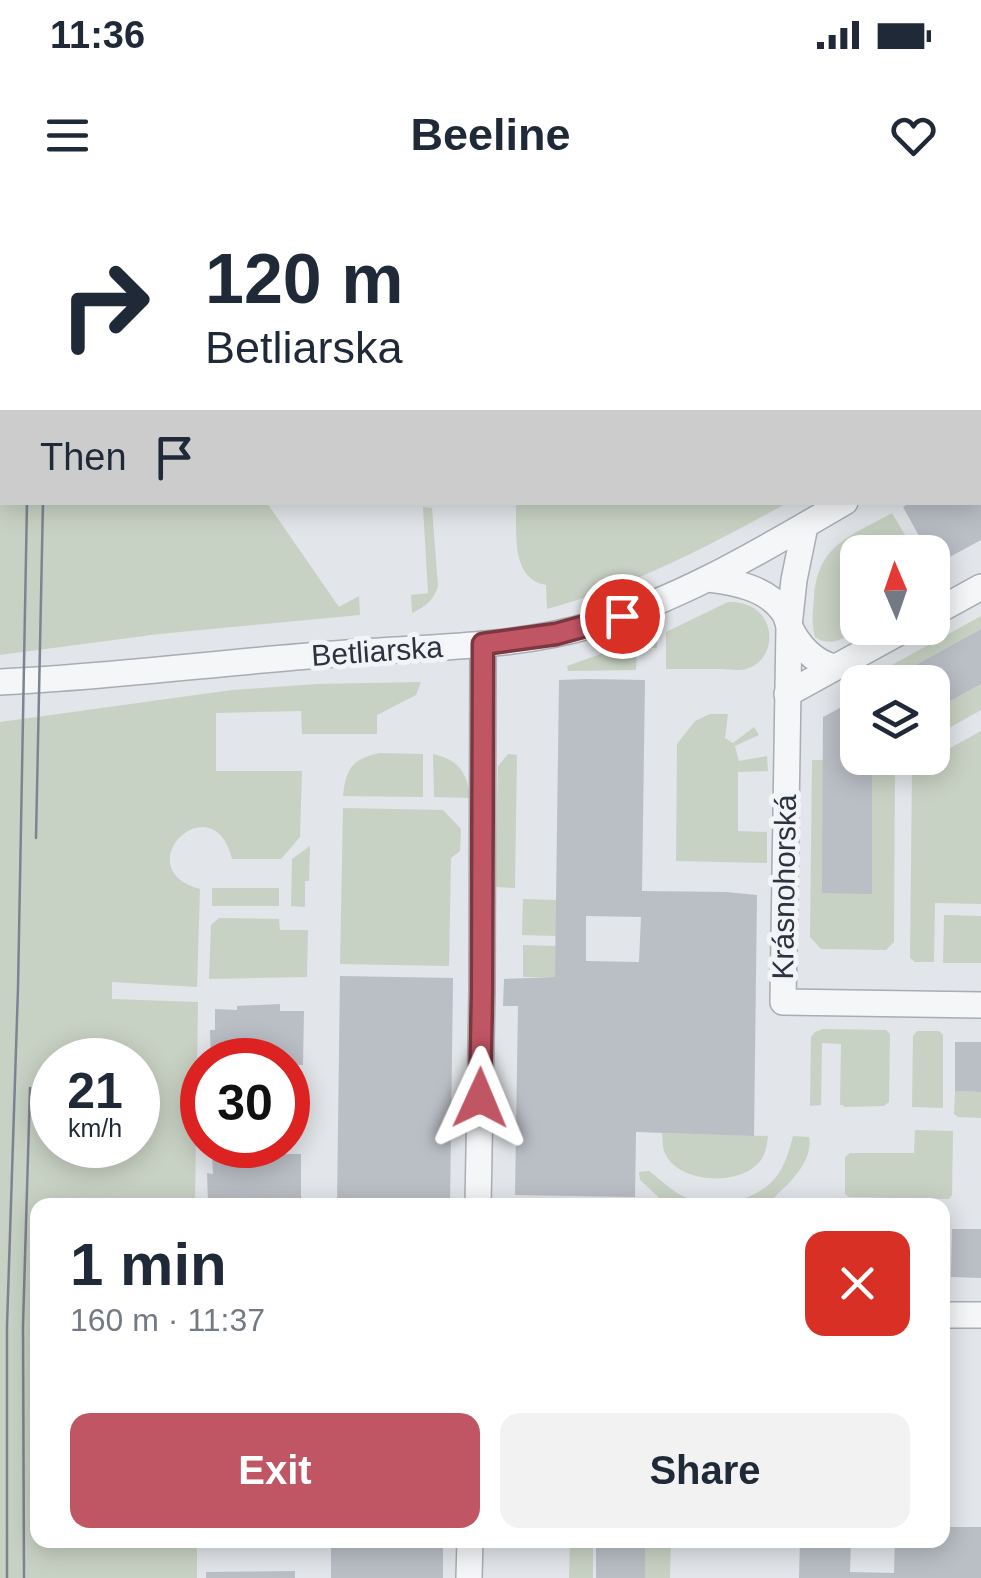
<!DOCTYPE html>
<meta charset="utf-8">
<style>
body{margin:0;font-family:Arial,sans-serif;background:#f2f2f3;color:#1f2937;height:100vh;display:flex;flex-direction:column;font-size:38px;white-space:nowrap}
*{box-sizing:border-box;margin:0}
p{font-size:32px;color:#747a83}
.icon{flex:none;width:55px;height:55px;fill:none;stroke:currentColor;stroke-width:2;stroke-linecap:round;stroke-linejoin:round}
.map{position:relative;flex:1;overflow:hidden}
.sheet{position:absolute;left:30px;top:998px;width:920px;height:350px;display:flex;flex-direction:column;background:#fff;border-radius:20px;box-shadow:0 5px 25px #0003}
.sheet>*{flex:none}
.hud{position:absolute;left:0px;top:0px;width:982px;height:305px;box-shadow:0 5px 25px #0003;background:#fff;color:#1f2937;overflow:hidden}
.needle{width:65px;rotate:358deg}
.buttons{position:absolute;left:840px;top:335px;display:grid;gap:20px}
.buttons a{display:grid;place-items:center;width:110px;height:110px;border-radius:20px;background:#fff;box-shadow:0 5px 25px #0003;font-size:50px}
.speed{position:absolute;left:30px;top:838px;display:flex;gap:20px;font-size:50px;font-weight:700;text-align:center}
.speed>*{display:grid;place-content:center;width:130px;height:130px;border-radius:50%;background:#fff;box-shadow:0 5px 25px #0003;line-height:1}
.speed small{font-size:25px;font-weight:400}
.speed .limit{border:15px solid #d22;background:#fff;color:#111}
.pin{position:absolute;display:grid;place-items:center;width:85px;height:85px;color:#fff;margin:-42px;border:5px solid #fff;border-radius:50%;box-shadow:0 2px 10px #0007}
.me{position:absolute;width:110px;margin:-55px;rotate:1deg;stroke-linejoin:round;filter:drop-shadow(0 0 8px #0008)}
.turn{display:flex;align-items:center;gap:35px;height:210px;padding:0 40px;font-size:45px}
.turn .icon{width:130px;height:130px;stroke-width:2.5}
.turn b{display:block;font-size:70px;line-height:85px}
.then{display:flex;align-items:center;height:95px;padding:0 40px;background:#0003;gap:20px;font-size:38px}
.round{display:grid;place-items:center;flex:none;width:105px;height:105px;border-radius:20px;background:#f2f2f3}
.overview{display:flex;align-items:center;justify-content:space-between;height:170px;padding:0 40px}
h1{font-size:60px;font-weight:700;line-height:75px}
.button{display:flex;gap:20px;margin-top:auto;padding:20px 40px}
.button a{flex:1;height:115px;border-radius:20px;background:#c05563;color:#fff;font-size:40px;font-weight:700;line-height:115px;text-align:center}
.button a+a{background:#f2f2f3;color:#1f2937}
.status{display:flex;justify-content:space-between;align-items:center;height:70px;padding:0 50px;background:#fff;direction:ltr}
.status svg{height:28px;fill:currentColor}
header{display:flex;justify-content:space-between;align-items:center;height:130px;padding:0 40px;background:#fff;font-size:45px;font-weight:700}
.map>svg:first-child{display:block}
.green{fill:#c8d2c4;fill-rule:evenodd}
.building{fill:#babec5;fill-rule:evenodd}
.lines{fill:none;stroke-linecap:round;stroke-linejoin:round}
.minor-casing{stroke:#a8acb3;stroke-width:28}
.minor{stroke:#f5f6f8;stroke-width:25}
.tram{stroke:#7d8491;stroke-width:2.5}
.route-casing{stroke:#7d3740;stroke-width:25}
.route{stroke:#c05563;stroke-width:18}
.labels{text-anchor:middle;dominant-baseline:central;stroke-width:10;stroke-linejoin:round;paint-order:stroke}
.street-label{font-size:30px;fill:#2c333f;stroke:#f2f4f7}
</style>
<div class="status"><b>11:36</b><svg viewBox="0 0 49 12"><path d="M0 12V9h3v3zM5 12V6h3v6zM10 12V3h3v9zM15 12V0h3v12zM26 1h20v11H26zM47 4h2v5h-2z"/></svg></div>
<header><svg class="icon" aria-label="menu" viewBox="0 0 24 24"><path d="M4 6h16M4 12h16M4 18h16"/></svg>Beeline<svg class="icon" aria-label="heart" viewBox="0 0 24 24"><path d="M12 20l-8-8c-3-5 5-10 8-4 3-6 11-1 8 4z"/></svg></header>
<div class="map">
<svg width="981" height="1378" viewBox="0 0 981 1378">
<rect width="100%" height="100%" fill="#e2e5e9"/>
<!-- green -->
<g class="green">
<path d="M468 0H930V2H469Z"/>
<path d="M2 18V302L267 303 339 407 359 396 360 415 159 434 0 455V19Z"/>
<path d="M516 303V302L787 303C707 347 636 385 547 409L546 385C510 379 517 331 516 303Z"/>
<path d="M423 307 432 308 438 386C434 400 425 407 412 413L411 395 428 393Z"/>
<path d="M892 313 915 352H858V428H861C846 436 832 449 815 437 811 424 813 411 814 397 818 344 851 336 892 313Z"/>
<path d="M728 402C778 400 781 459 746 469 739 471 729 469 722 469 703 469 685 469 666 469V432Z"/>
<path d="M981 416V429L885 482H861Z"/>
<path d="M657 434V448H637L636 470 568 471 567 466Z"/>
<path d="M421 482 416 495 377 515V534H302L301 511 216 513V571H302L300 637 281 659H232C213 581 124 668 200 689L197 787 112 782V799L198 802 195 1005H38V1340H197V1378H0V522L232 490 317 484ZM52 860H138V945H52Z"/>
<path d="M981 484V510L933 537V511Z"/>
<path d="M710 514H728L725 538 733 543 754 527 759 535 735 546 739 561 767 556 768 571 738 572V631L767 632V663L676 661 677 544 695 521Z"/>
<path d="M981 531V704L935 703 934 762H915L910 758 912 569Z"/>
<path d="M380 553 423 554V597L343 596C346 568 352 559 380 553Z"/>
<path d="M433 554C459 560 467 572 470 598L434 597Z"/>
<path d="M508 554 517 555 515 688 495 687 498 566Z"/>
<path d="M872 558H902L895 565 894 742 886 750 821 749 810 737 812 560H823L872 693Z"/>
<path d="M343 608 443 610 461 629 460 651 451 658 449 766 340 764Z"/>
<path d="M310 646 309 681H305V707L291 706 292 659Z"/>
<rect x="212" y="688" width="67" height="18"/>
<path d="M523 699 556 700V736L522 735Z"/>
<path d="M944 715 981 716V763H943Z"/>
<path d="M219 718 279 719 280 730H308L307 777 209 779 211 725Z"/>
<path d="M523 745 556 746 555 777H523Z"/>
<path d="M823 829 886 830 890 834 889 902 884 906 844 907 843 905H840L841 844 822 843 821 905 810 906 811 837 815 832Z"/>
<path d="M917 831H939L943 835V908L912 907 913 836Z"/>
<path d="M955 891 981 892V918L958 917 954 914Z"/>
<path d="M915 930 953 931 952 995 949 999 849 997 845 994V957L850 953H914Z"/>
<path d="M662 933 768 936C767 944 766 953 761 960 743 986 683 984 667 957 662 950 663 942 662 933Z"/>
<path d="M793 936 809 937C814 964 784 988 766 1005H667L640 980 639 972 649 971C661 980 674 993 687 998 718 1010 760 1001 779 973 786 962 790 948 793 936Z"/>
<path d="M645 1340H671L670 1378H645Z"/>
<path d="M570 1343H593V1378H569Z"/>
</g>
<!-- building -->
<g class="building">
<path d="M911 302H981V340L935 365 932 352H928L903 307Z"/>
<path d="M981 429V484L947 503 932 511V482H885Z"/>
<path d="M588 479 645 480 642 691 726 692 757 695 754 936 636 932 635 997 515 995 518 806H503L504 779 555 777 559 480ZM586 716 641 717 639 762 586 761Z"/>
<path d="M858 498V558H872V694L822 693 823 517Z"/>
<path d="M340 776 453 778 450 1005H337Z"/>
<path d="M280 804V811H304L303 865H288V860H211L210 830H215V809L237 810V806Z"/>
<path d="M955 842H981V892L955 891Z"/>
<path d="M277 948 278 954H301V1005L208 1003 207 973 213 974 212 953H234V949Z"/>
<path d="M952 1029H981V1078L951 1077Z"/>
<path d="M942 1144H949L948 1193H942Z"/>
<path d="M942 1252H948V1327H981V1378H799L800 1340H851L850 1372 894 1373 895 1340H942Z"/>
<rect x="331" y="1340" width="112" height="38"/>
<rect x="596" y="1340" width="49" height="38"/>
<path d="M295 1371V1378H206V1372Z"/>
</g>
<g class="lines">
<!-- minor casing -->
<g class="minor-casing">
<g id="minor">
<path d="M980 226H981"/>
<path d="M805 326 794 380 789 426 783 802 981 805"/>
<path d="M709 379C734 382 766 388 782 410 788 418 785 416 789 425 797 444 814 463 835 467"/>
<path d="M932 414 981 387"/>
<path d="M0 482C112 477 223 462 334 454 418 447 511 449 592 425 682 399 764 349 845 302"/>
<path d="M787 494 907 428"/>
<path d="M478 1005 482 791 483 444"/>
<path d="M942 1115H981"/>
<path d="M469 1378 470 1340"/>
</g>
</g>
<!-- minor -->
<use href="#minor" class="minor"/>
<!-- tram -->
<g class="tram">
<path d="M0 33 2 41"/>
<path d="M0 88 2 96"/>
<path d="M36 638 43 302"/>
<path d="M7 1378V1126L18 788 27 302"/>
<path d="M24 1378 23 1126 30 888"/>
</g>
</g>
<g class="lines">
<!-- route casing -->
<g class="route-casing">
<path id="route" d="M480 898 482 792 483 444 556 434 622 416"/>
</g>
<!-- route -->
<use href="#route" class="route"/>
</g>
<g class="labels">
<!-- street labels -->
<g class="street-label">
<text transform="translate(377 451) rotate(-4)">Betliarska</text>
<text transform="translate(784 687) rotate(-89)">Krásnohorská</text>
</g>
</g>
</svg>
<div class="buttons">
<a><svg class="needle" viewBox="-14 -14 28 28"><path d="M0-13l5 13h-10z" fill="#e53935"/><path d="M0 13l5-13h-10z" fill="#747a83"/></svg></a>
<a><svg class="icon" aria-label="layers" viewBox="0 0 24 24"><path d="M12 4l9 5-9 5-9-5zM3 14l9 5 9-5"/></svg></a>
</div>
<div class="speed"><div>21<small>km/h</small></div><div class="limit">30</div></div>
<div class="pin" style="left:622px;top:416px;background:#d93025"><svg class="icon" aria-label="arrive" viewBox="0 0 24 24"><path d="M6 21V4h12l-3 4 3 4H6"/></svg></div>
<svg class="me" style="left:480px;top:898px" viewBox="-20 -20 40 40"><path d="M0-17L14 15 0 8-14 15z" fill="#c05563" stroke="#fff" stroke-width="4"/></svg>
<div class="hud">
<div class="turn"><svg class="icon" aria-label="right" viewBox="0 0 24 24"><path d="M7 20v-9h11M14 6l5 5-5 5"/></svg><div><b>120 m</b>Betliarska</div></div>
<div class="then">Then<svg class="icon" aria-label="arrive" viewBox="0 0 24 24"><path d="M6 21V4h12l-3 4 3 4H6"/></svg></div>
</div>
<section class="sheet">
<div class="overview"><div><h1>1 min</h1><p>160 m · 11:37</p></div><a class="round" style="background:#d93025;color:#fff"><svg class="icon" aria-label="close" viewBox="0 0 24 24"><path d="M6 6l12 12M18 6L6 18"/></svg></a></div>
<div class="button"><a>Exit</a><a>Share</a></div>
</section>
</div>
